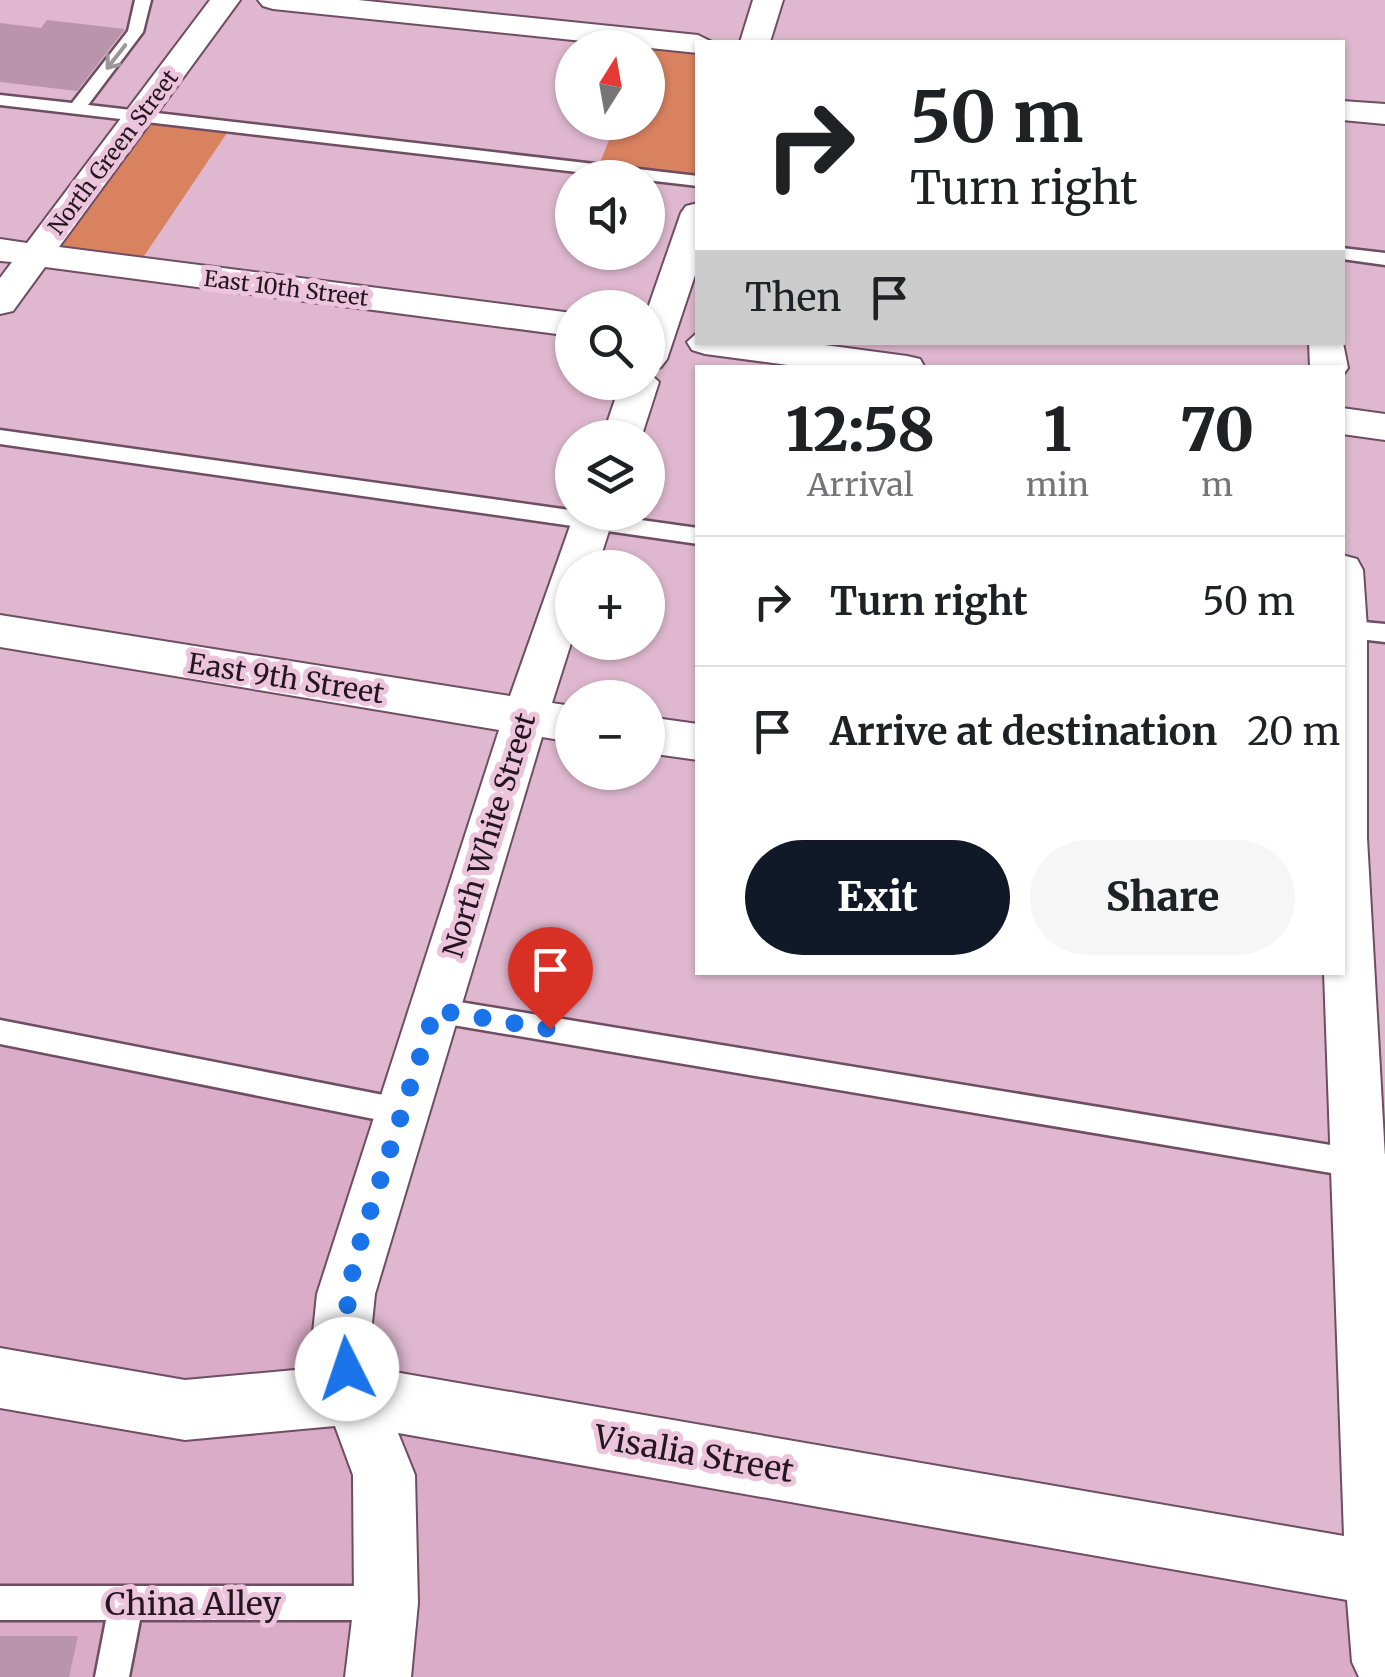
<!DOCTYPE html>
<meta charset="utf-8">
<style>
body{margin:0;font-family:Merriweather,serif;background:#f6f6f6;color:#202124;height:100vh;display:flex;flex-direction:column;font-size:38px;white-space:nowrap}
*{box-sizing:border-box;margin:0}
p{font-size:32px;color:#757577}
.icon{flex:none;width:55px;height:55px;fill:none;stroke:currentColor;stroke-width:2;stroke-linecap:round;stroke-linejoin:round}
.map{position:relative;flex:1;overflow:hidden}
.details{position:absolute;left:695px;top:365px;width:650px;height:610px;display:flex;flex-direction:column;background:#fff;border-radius:0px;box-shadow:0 2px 8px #0004}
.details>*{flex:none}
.top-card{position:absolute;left:695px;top:40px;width:650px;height:305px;border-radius:0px;box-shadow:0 2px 8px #0004;background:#fff;color:#202124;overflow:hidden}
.needle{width:65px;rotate:11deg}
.fabs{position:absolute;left:555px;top:30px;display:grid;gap:20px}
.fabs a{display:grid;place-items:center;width:110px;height:110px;border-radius:50%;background:#fff;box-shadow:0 2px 8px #0004;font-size:50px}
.pin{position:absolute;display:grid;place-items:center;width:85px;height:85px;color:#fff;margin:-102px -42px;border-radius:50% 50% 50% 0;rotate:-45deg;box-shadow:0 0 10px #0007}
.pin .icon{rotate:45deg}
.me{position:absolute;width:110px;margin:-55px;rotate:356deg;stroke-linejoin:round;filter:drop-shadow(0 0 8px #0008)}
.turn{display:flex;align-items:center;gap:35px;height:210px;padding:0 50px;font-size:45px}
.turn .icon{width:130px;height:130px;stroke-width:2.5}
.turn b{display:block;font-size:70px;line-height:85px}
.then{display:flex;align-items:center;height:95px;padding:0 50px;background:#0003;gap:20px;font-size:38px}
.eta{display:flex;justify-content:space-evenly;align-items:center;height:170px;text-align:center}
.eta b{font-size:60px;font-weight:800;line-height:70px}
.action{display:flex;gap:20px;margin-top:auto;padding:20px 50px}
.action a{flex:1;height:115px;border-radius:60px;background:#111827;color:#fff;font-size:40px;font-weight:800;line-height:115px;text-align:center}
.action a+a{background:#f6f6f6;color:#202124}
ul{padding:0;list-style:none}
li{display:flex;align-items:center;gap:30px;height:130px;padding:0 50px;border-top:2px solid #e0e0e0}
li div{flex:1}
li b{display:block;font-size:38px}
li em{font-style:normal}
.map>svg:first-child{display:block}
.built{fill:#daacc8}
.green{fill:#d98260}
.building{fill:#b994aa}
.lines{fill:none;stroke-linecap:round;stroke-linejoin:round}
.lane-casing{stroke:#6f4d62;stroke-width:5}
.street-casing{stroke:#6f4d62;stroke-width:4}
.lane{fill:#fff;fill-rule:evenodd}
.street{fill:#fff;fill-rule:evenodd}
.oneway{stroke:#9c969a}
.route{stroke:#1a73e8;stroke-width:18;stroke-dasharray:0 32.4}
.labels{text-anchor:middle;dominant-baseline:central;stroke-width:10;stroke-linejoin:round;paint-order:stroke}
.far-street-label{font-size:22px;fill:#23161e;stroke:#ecc4dc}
.street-label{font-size:28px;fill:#23161e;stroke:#ecc4dc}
.near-street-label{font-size:32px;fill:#23161e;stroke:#ecc4dc}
</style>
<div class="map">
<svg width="1385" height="1677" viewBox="0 0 1385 1677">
<rect width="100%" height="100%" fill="#dfb8cf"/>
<!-- built -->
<path class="built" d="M8 1034 404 1112 353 1395 1377 1573 1385 1677H0V1050Z"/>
<!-- green -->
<g class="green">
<path d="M697 44V181L597 170 616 123 648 122V48Z"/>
<path d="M140 116 231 127 136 268 36 255Z"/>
</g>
<!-- building -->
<g class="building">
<path d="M47 20 125 29 77 91 0 82V23L41 28Z"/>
<path d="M0 1636H78L69 1677H0Z"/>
</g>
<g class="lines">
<!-- lane casing -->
<g class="lane-casing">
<g id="lane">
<path d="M135 0H151L143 32 88 105 698 176V186L0 105V95L72 103 128 31Z"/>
<path d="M1342 248 1385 253V265L1342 259Z"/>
<path d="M0 430 698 528V544L0 444Z"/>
<path d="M1342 620 1385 624V642L1342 637Z"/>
<path d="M435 998 1385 1154V1182L435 1022 425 1019 422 1010 425 1001Z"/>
<path d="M0 1020 404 1099 414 1103 418 1112 414 1121 404 1125 0 1044Z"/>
<path d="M0 1586H385L397 1591 402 1603 397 1615 385 1620H140L129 1677H95L106 1620H0Z"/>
</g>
</g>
<!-- street casing -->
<g class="street-casing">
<g id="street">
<path d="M210 0H240L59 247 572 313V336L45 267 13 311 0 314V278L12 262 0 261V239L27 243Z"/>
<path d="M258 0H358L698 35 712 42H698V53L273 9 263 6Z"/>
<path d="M753 0H783L770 42H740Z"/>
<path d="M1342 101 1385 104V124L1342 120Z"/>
<path d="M698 203V266L667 359 661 367 648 371V308L681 213 686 206Z"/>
<path d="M698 332V342H802L907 356 920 359 925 368H810L705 354 692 350 687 342Z"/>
<path d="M1342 338 1348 368 1342 376V368H1310L1309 342H1342Z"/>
<path d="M648 372 659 382 641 438H602L621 382H648Z"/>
<path d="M1342 408 1385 414V440L1342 434Z"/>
<path d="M575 512H615L597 568H572V640L552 703 572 706V742L542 737 375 1294 370 1342 377 1369 1344 1536 1324 972H1342V555L1357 559 1363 570 1367 628V838L1385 1158V1677H1359L1352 1662 1347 1600 398 1433 415 1475 418 1603 411 1677H345L354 1603 353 1475 335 1426 185 1440 0 1408V1348L185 1380 317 1368 312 1342 317 1294 499 730 0 647V615L510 696Z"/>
<path d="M648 717 698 724V760L648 753Z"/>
</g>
</g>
<!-- lane -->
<use href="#lane" class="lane"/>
<!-- street -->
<use href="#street" class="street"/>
</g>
<!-- one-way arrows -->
<defs><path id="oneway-shaft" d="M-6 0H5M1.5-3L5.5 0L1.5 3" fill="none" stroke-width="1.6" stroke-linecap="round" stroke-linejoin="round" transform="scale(2.5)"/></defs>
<use class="oneway" href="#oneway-shaft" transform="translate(116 57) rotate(128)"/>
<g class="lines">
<!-- route -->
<path class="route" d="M347 1369 342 1342 354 1262 435 1010 550 1029"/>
</g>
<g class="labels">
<!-- far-street labels -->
<g class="far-street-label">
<text transform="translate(113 152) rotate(-53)">North Green Street</text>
<text transform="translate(286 288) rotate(7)">East 10th Street</text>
</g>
<!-- street labels -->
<g class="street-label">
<text transform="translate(286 678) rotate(9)">East 9th Street</text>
<text transform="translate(489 835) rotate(-73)">North White Street</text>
</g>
<!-- near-street labels -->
<g class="near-street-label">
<text transform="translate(694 1454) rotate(10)">Visalia Street</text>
<text x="193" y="1604">China Alley</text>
</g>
</g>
</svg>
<div class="fabs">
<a><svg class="needle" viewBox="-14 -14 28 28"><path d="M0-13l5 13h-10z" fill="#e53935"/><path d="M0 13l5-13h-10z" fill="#757577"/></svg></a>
<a><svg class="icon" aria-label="sound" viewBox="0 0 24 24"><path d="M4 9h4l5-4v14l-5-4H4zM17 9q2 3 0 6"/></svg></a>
<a><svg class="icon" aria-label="search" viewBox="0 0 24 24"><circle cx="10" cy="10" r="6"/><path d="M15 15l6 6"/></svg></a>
<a><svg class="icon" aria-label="layers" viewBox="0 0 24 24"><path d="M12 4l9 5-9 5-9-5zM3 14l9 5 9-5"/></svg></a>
<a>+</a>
<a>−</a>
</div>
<div class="pin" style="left:550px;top:1029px;background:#d93025"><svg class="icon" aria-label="arrive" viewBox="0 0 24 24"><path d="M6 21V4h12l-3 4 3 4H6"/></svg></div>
<svg class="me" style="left:347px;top:1369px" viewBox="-20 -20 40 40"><circle r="19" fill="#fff"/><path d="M0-13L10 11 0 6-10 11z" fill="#1a73e8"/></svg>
<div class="top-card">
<div class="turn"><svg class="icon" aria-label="right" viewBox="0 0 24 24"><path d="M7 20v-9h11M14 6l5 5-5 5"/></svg><div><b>50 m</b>Turn right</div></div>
<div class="then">Then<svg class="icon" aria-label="arrive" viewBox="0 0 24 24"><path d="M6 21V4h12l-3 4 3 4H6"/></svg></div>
</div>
<section class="details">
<div class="eta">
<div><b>12:58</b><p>Arrival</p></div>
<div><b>1</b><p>min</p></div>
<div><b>70</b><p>m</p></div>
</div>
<ul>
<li><svg class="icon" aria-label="right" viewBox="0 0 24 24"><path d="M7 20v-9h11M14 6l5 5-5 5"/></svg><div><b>Turn right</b></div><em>50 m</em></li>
<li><svg class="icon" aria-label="arrive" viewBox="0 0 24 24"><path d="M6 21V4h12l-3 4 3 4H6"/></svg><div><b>Arrive at destination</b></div><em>20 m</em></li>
</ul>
<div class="action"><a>Exit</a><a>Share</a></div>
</section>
</div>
